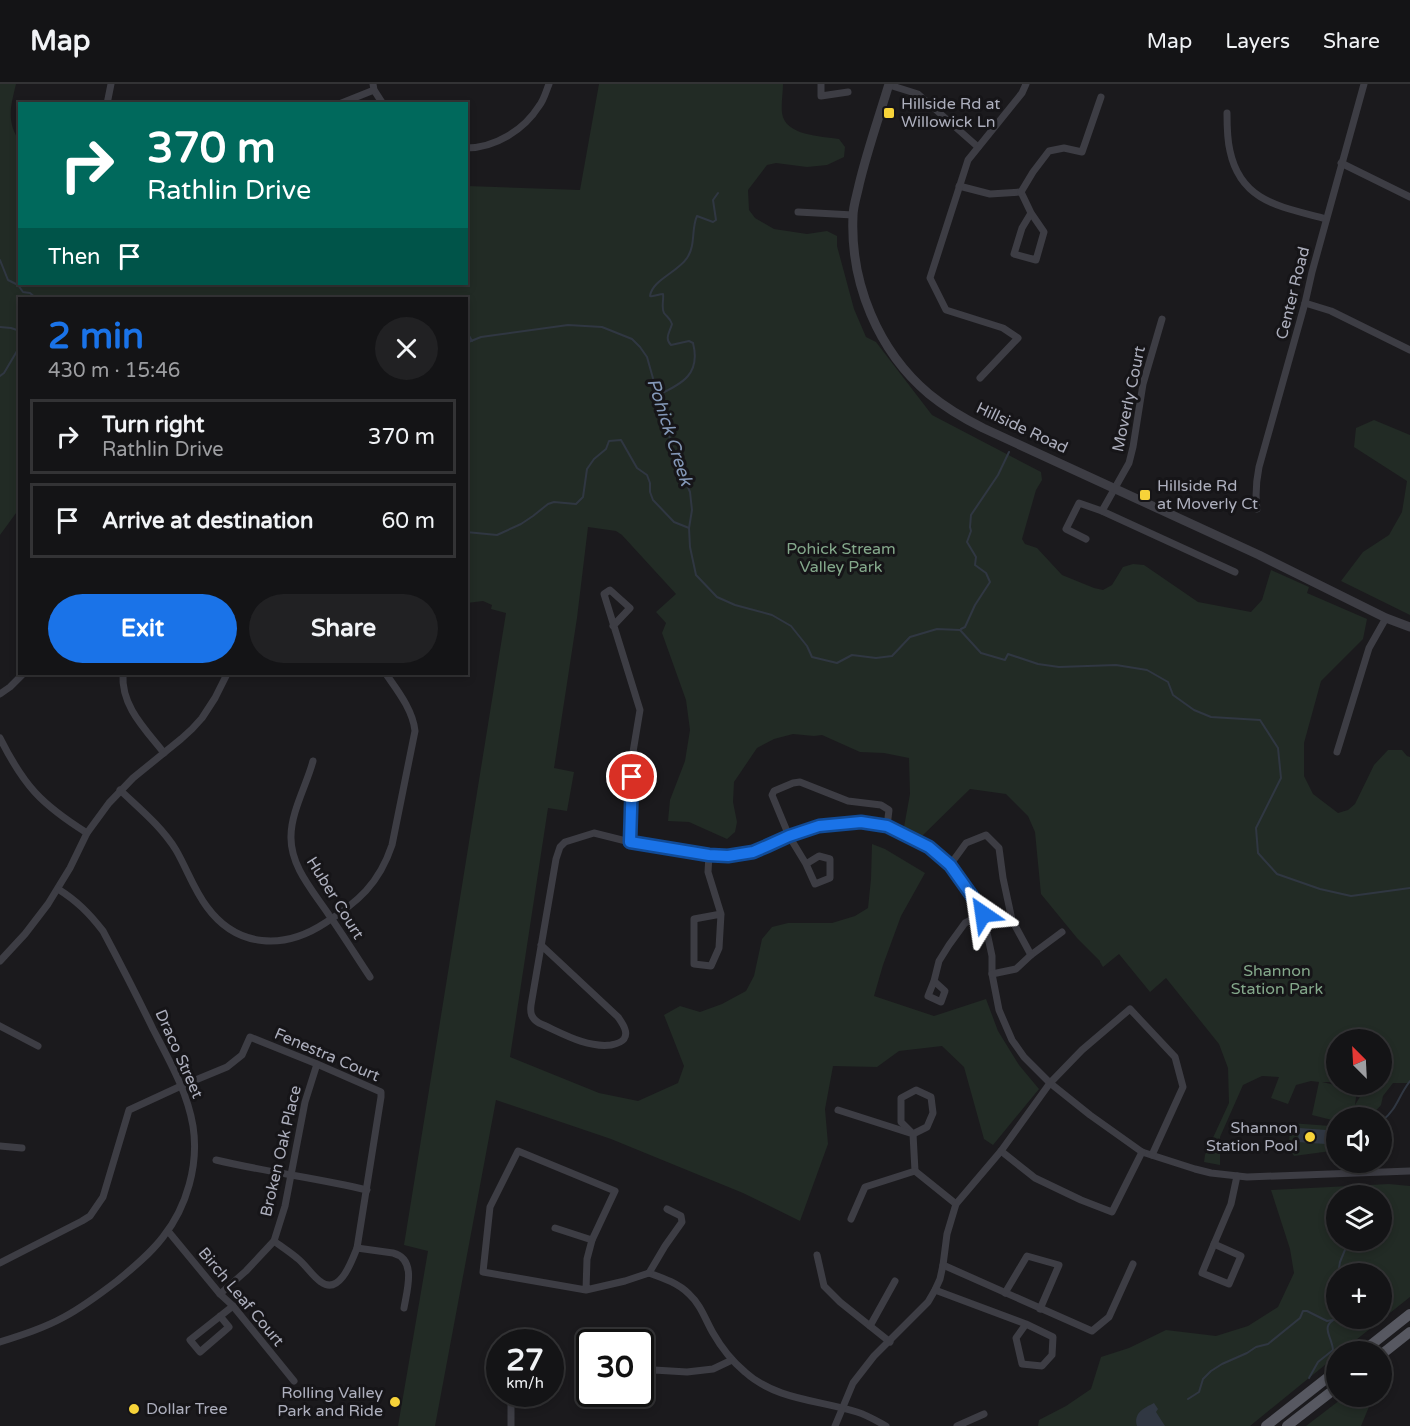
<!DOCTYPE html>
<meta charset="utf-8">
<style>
body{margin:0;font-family:"Varela Round",sans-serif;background:#212123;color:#f1f3f6;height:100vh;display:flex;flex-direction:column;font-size:22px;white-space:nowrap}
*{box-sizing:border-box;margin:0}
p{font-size:20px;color:#9d9ea1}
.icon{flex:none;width:33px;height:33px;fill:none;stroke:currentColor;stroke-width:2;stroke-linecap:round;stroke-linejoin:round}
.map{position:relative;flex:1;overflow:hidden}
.details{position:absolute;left:18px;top:213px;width:450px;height:378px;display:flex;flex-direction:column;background:#141416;border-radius:0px;box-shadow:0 3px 9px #0003,0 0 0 2px #333335}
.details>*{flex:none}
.top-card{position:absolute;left:18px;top:18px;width:450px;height:183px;border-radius:0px;box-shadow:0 3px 9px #0003,0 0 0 2px #333335;background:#00695c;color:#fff;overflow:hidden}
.needle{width:39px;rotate:336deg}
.buttons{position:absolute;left:1326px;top:945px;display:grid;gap:12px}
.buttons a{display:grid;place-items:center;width:66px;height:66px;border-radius:50%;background:#141416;box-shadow:0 3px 9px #0003,0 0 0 2px #333335;font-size:30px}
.speed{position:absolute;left:486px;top:1245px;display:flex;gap:12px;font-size:30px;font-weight:700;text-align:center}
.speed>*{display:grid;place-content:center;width:78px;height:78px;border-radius:50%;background:#141416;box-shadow:0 3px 9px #0003,0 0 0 2px #333335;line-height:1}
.speed small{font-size:15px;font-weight:400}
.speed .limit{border:3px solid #111;border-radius:9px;background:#fff;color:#111}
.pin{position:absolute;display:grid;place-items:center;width:51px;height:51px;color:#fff;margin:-26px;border:3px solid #fff;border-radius:50%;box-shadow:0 2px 6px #0007}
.me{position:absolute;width:66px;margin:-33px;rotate:328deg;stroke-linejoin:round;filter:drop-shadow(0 0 4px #0008)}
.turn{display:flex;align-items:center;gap:21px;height:126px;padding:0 30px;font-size:27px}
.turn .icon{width:78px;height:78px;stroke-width:2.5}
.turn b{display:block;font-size:42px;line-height:51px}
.then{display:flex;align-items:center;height:57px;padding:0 30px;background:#0003;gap:12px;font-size:22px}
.round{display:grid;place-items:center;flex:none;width:63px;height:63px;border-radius:32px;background:#212123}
.overview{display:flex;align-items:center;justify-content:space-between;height:102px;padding:0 30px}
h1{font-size:36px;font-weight:800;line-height:45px;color:#1a73e8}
.button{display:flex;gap:12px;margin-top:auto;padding:12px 30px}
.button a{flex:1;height:69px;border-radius:36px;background:#1a73e8;color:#fff;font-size:24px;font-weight:800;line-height:69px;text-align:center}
.button a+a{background:#212123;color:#f1f3f6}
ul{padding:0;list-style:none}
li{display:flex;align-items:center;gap:18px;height:75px;margin:0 12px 9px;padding:0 18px;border:3px solid #333335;border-radius:0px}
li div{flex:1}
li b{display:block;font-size:22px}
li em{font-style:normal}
header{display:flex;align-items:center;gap:36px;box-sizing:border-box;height:84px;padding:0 30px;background:#141416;border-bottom:2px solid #333335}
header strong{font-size:28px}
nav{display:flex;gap:33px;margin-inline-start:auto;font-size:21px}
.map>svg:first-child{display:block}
.green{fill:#222b25;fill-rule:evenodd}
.water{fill:#303742}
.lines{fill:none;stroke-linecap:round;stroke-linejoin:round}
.stream{stroke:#303742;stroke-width:2}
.minor{stroke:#3d3d44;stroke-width:7}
.tertiary{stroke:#3d3d44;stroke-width:9}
.primary{stroke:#575861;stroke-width:10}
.route-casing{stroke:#114b97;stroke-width:15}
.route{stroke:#1a73e8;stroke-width:10}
.poi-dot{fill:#f7d339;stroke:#161518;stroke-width:2}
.labels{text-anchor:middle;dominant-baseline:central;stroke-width:6;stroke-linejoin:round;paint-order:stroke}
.poi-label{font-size:16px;fill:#adafbd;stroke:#161518;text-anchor:start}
.street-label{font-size:16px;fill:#adafbd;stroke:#161518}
.park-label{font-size:16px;fill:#84a88b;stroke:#161518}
.water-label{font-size:18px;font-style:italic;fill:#8498b8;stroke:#161518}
</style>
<header>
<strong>Map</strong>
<nav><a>Map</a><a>Layers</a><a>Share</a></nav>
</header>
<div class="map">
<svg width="1410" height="1342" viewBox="0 0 1410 1342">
<rect width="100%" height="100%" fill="#1b1a1d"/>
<!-- green -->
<g class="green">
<path d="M0 0H16C11 21 6 37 19 56L20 200H466L467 102 580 106 599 0H783C783 9 781 19 782 29 785 52 821 52 839 55L845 63 844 73 827 81 807 83 776 79 767 81 748 106 749 126 755 134 774 145 807 150 827 147 837 152V162L854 225 866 253 876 258 932 331 1041 388 1042 396 1036 406 1022 455 1025 460 1037 464 1062 491 1094 504 1103 506 1112 501 1123 483 1133 480 1144 481 1198 518 1251 528 1262 516 1271 486 1309 503 1307 509 1367 535 1363 555 1321 597 1304 659V692L1313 710 1338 729 1348 726 1355 720 1374 681 1388 666H1402L1407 672 1410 673V999H1393L1383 1012 1381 1021 1370 1033 1336 1034V1037L1312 1031 1319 998 1311 997 1296 1001 1288 1020 1271 1014 1279 993 1262 992 1243 1001 1220 1053V1081L1204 1078 1205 1071 1229 1019 1228 984 1219 960 1166 894 1150 908 1119 870 1103 883 1100 878V877L1077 854 1041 810 1035 748 1028 732 1006 710 970 705 922 752 904 743 910 710 909 674 884 669 860 668 822 651 814 652 793 650 774 655 757 664 734 698 733 718 737 738 735 748 727 755 689 738 668 737 670 716 685 677 690 646 686 616 662 549 666 539 656 528 676 510 622 451 616 447 588 443 577 534 554 684 574 688 567 727 548 724 510 973 599 1009 638 1017 678 999 684 982 664 931 680 922 700 928 722 920 746 907 754 892 762 855 772 843 788 839H832L855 832 868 824 871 795 872 760 885 765 925 789 901 832 883 881 874 912 934 932 986 915 998 947 1019 981 1039 1005 993 1061 984 1055 964 983 942 962 899 967 877 983 833 982 825 1025 828 1060 800 1137 743 1109 611 1055 496 1016 435 1342H398L428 1167 404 1161 506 529 491 525 492 521 483 517 467 519 466 214H20L19 425 0 451ZM1336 956H1382V1000L1347 1001 1364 1006 1355 1021 1357 1006 1322 998H1336Z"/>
<path d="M1374 336 1410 351V531L1341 497 1363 468 1389 451 1402 428 1407 397 1354 363 1356 344Z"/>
<path d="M1290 1039 1331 1042V1067L1294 1072 1289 1064Z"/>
<path d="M1389 1100 1410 1102V1213L1342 1267 1336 1268V1272L1250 1342H1038L1039 1336 1066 1322 1091 1305 1101 1273 1129 1264 1166 1246 1216 1252 1248 1242 1278 1223 1294 1189 1290 1165 1271 1106ZM1336 1112H1382V1156H1336ZM1336 1190H1382V1234H1336Z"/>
<path d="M1373 1313 1361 1342H1306L1344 1313Z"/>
</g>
<!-- water -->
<g class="water">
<path d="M1299 1044 1326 1046 1325 1060 1298 1058Z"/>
<path d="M1154 1319 1158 1325 1156 1328 1165 1342H1137C1133 1329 1144 1324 1154 1319Z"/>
</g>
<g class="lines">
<!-- stream -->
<g class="stream">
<path d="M0 176 8 196 18 201 23 208 30 209 36 214"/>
<path d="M468 238V250L472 257"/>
<path d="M0 243 11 244 20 247"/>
<path d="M466 259 481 253 568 241 602 243 632 255 640 263 647 273 676 376 690 408 692 426 689 444 690 463 696 491 717 513 735 521 772 531 791 542 807 562 812 573 837 579 852 571 876 574 892 572 910 553 937 545 960 546 981 569 1005 576 1008 570 1038 580 1059 583 1116 581 1147 586 1168 598 1173 611 1194 626 1211 633 1260 636 1278 664 1281 694 1256 744 1258 769 1277 790 1320 805 1351 812 1410 804"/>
<path d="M0 292 4 289 20 262"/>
<path d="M658 311C682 300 701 290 693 259L689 257 671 261C664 254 670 248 672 240 670 234 667 233 664 229 661 224 664 215 663 210 659 210 654 213 650 212 652 196 678 188 687 174 696 161 691 145 697 132L713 138 716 136 713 116 718 109"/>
<path d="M466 448 497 451 521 440 533 432 548 420 554 418 576 420 583 413 587 385 594 375 606 365 609 357 621 356 637 384 647 391 650 399V408L653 416 674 438 689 444"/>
<path d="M961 545 965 543 975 521 990 498 986 489 975 481 976 473 967 458 971 447 970 443 971 431 998 391 1009 368"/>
<path d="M1382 1037C1398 1024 1398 1012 1410 997"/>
<path d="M1338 1190 1340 1178 1349 1156"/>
<path d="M1309 1294 1318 1278 1333 1266C1332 1252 1319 1242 1337 1234"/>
<path d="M1188 1315 1199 1308 1203 1295 1211 1287 1222 1280 1247 1269 1256 1263 1268 1260 1300 1234 1303 1227H1307L1327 1237 1333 1236"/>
</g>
<!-- minor -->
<g class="minor">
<path d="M373 0 374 6 383 20"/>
<path d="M821 0V12L848 8"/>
<path d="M889 1 918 10 978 63"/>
<path d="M107 20 111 0"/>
<path d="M339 20 374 6"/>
<path d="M1227 29C1227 41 1227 55 1230 67 1241 119 1283 123 1326 135"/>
<path d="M466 64C495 64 524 46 539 22 544 16 546 7 549 0"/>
<path d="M1341 79 1410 113"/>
<path d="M959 102 990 110 1021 108"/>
<path d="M1021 108 1031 129 1022 144 1014 170 1036 176 1044 148 1031 129"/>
<path d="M1021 108 1033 88 1049 67 1064 64 1082 68 1101 13"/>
<path d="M798 128 853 131"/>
<path d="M1305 219 1331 227 1410 266"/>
<path d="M980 294 1018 254 1003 244 946 226 930 194 968 76 1022 9 1026 0"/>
<path d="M1257 425C1255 410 1256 398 1259 383L1305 219 1312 188 1364 0"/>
<path d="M1102 427 1235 488"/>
<path d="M1086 455 1066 445 1079 419 1102 427 1129 379 1133 363 1143 300 1162 235"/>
<path d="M613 542 630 524 610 506 604 510 640 626 632 674 630 758"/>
<path d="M123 590C121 622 145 645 164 669"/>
<path d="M0 610 10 603 23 590"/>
<path d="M0 654C24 702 41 720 87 749"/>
<path d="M1337 668 1369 564 1386 534"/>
<path d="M313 677C307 700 291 728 291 752 290 782 313 807 329 831 343 851 356 872 370 893"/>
<path d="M120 706C140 725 162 743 176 766 187 785 194 806 207 823 237 864 284 866 325 839 358 818 379 800 392 761L415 647C413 626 397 606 386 590"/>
<path d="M709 771 708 788 721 830 694 835V880L711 882 719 864 721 830"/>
<path d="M806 780 819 772 830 775V794L815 800 806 780 789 752 772 711 774 707 793 699 800 698 848 717 881 721 889 726 887 742"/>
<path d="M950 781 966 759 986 751 999 764 1003 794 1012 836 1031 871 1062 848"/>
<path d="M541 861 618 933C622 939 629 948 624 955 621 959 616 960 611 961 586 964 562 949 539 939 531 934 530 929 531 921L556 775 560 763 565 758 594 749 630 758 709 771 728 772 753 768 804 745 819 742 861 738 887 742 929 763 950 781 972 811 983 830 992 872V890L999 926 1012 956 1024 973 1050 999 1090 1031 1142 1068 1195 1085 1211 1089 1247 1093 1410 1087"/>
<path d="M0 877 25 850 48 820 70 784 87 749 109 719 133 694 181 655 192 645 202 634 215 614 227 590"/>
<path d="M992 890 1016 885 1031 871"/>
<path d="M934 897 945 907 941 918 928 912 934 897 939 877 949 861 965 839 983 830"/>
<path d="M0 942 38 962"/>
<path d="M916 1006 931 1013 933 1029 927 1043 913 1050 901 1038V1014Z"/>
<path d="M838 1026 913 1050 915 1087 865 1103 851 1135"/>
<path d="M0 1062 22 1064"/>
<path d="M1001 1067 1035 1094 1081 1116 1112 1128 1142 1068"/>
<path d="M216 1076C266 1088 317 1094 367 1106"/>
<path d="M915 1087 956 1120"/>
<path d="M555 1144 592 1156"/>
<path d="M168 1147 220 1210 233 1222 294 1297"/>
<path d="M1214 1160 1241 1172 1229 1200 1202 1189Z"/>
<path d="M1214 1160 1231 1120 1237 1092"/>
<path d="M357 1164 393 1169C417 1175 407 1206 404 1224"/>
<path d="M817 1171 824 1202 840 1218 890 1258"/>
<path d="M0 1179 82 1137 90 1132 103 1113 129 1026 181 1002 227 983 242 971 250 953 317 980 381 1008V1013L357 1164C352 1176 340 1212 321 1198 312 1192 306 1181 297 1174 290 1168 282 1163 274 1157"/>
<path d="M943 1181 1092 1247 1109 1233 1133 1180"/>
<path d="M649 1189C663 1194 678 1199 689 1210 701 1221 705 1235 713 1249 721 1263 733 1278 745 1288 776 1316 819 1316 857 1328 867 1331 877 1337 886 1342"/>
<path d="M649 1189 665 1162 682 1138 681 1132 667 1125"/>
<path d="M586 1206 587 1175 592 1156 615 1107 518 1067 490 1123 483 1188 586 1206 625 1197 649 1189"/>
<path d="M935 1206 1026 1240 1053 1253 1052 1271 1042 1282 1022 1280 1016 1254 1026 1240"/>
<path d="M1005 1209 1027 1172 1059 1181 1040 1225"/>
<path d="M220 1210 246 1187 274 1157 285 1122 305 1018 317 980"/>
<path d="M220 1232 229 1243 200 1268 190 1256 233 1222"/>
<path d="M870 1242 895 1197"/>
<path d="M0 1258C22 1251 44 1244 64 1233 83 1223 100 1210 117 1197 133 1184 150 1170 163 1153 187 1123 199 1080 193 1042 187 1007 169 976 153 945 137 912 120 879 103 847 89 829 77 817 58 805"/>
<path d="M640 1291 654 1286 687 1288 713 1285 732 1276"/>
<path d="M511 1310V1342"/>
<path d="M835 1342 853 1299 874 1272 928 1218 935 1206 940 1195 943 1181 947 1150 956 1120 1001 1067 1050 999 1082 966 1130 925 1175 973 1183 1003 1152 1071"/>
<path d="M957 1342 984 1330"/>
</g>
<!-- tertiary -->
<path class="tertiary" d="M889 0C879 33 867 67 859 101 857 111 853 122 853 132 850 199 878 267 929 310 946 324 965 335 983 344L1259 471 1386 534 1410 543"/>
<!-- primary -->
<g class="primary">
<path d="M1362 1268 1410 1230"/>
<path d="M1382 1270 1410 1248"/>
<path d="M1266 1342 1336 1287"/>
<path d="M1287 1342 1336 1304"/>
</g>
</g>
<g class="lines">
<!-- route casing -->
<g class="route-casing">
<path id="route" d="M632 693 630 758 709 771 728 772 753 768 767 762 789 752 819 742 861 738 887 742 929 763 950 781 972 812 983 830"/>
</g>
<!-- route -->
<use href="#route" class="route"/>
</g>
<!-- markers -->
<g class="poi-dot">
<rect x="883" y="23" width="12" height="12" rx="3"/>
<rect x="1139" y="405" width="12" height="12" rx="3"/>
<circle cx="1310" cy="1053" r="6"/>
<circle cx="395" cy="1318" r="6"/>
<circle cx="134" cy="1325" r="6"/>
</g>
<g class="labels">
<!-- poi labels -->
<g class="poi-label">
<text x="901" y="20">Hillside Rd at<tspan x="901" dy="18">Willowick Ln</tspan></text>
<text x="1157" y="402">Hillside Rd<tspan x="1157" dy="18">at Moverly Ct</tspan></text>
<text x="1298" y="1044" text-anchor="end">Shannon<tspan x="1298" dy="18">Station Pool</tspan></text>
<text x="383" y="1309" text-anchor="end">Rolling Valley<tspan x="383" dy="18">Park and Ride</tspan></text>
<text x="146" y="1325">Dollar Tree</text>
</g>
<!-- street labels -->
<g class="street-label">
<text transform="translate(1293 209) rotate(-76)">Center Road</text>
<text transform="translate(1129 315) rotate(-78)">Moverly Court</text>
<text transform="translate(1022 344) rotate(25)">Hillside Road</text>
<text transform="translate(335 814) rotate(58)">Huber Court</text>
<text transform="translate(179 970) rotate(66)">Draco Street</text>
<text transform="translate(327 971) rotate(23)">Fenestra Court</text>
<text transform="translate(281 1067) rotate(-77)">Broken Oak Place</text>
<text transform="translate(241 1213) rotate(50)">Birch Leaf Court</text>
</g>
<!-- park labels -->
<g class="park-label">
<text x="841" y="465">Pohick Stream<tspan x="841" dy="18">Valley Park</tspan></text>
<text x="1277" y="887">Shannon<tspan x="1277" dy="18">Station Park</tspan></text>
</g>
<!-- water labels -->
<g class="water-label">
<text transform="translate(670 348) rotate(72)">Pohick Creek</text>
</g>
</g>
</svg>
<div class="buttons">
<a><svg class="needle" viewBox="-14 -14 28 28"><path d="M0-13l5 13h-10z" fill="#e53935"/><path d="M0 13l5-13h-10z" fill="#9d9ea1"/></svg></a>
<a><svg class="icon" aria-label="sound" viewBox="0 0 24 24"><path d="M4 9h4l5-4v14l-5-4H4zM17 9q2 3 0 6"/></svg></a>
<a><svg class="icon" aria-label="layers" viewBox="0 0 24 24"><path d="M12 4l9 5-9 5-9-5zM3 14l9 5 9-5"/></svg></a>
<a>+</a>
<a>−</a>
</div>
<div class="speed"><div>27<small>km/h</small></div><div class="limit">30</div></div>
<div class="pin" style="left:632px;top:693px;background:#d93025"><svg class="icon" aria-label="arrive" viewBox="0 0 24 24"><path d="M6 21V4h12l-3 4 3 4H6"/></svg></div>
<svg class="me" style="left:983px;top:830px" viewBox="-20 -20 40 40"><path d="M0-17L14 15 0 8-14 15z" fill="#1a73e8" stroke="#fff" stroke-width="4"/></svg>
<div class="top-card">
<div class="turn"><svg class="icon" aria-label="right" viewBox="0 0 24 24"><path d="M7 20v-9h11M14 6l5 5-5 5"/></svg><div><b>370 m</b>Rathlin Drive</div></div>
<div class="then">Then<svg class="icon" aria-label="arrive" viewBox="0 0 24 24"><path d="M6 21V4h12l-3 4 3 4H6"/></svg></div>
</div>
<section class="details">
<div class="overview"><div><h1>2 min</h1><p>430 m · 15:46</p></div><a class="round"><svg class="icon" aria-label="close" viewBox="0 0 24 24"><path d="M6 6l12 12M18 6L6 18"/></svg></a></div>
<ul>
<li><svg class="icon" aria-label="right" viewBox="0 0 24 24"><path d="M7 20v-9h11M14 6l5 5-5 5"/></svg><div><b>Turn right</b><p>Rathlin Drive</p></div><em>370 m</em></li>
<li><svg class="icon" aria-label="arrive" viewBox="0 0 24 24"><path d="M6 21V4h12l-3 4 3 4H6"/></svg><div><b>Arrive at destination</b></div><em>60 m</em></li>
</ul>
<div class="button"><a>Exit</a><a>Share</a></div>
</section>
</div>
